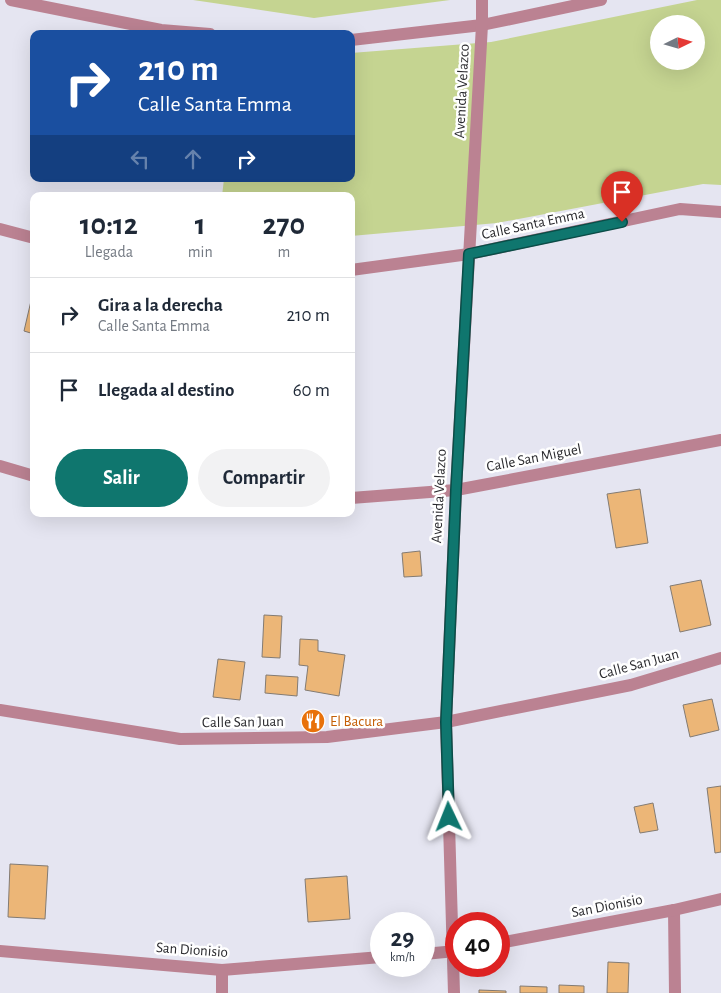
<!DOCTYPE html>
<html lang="es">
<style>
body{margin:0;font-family:"Alegreya Sans",sans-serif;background:#f2f2f3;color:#1f2937;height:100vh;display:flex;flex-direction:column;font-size:19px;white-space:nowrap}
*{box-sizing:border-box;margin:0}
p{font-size:16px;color:#747a83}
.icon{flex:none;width:28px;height:28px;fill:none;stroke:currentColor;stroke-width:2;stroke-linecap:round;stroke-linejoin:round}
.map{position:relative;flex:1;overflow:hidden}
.details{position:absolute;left:30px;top:192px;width:325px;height:325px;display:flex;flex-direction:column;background:#fff;border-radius:10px;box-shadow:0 5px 20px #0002}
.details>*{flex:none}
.guide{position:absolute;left:30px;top:30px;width:325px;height:152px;border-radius:10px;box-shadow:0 5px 20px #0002;background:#1a4fa0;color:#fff;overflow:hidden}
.needle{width:32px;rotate:85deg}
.fabs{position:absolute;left:650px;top:15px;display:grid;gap:10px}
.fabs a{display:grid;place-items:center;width:55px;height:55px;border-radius:50%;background:#fff;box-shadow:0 5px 20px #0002;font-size:25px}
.speed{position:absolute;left:370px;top:912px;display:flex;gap:10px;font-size:25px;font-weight:700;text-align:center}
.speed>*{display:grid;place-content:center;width:65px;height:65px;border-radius:50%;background:#fff;box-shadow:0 5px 20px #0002;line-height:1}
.speed small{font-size:12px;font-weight:400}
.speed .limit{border:8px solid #d22;background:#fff;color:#111}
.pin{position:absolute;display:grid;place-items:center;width:42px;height:42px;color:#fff;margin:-51px -21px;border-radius:50% 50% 50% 0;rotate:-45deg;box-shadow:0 0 5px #0007}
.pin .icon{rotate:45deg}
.me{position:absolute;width:55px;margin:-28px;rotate:358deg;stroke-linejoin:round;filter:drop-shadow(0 0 4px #0008)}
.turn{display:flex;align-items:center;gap:18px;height:105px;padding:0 25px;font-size:22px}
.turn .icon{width:65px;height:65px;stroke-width:2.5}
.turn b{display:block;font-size:35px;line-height:42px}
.lanes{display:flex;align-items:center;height:48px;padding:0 25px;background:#0003;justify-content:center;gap:25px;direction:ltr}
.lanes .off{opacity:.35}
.eta{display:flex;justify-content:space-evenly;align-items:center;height:85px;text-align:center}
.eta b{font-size:30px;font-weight:600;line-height:35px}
.action{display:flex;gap:10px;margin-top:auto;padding:10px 25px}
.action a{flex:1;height:58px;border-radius:30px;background:#0f766e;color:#fff;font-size:20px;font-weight:600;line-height:58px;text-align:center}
.action a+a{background:#f2f2f3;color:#1f2937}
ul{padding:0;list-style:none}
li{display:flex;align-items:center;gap:15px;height:75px;padding:0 25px;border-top:1px solid #e0e1e3}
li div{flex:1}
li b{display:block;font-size:19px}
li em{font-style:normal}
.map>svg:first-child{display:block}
.green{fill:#c5d491;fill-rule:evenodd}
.building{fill:#ecb677;stroke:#837b73}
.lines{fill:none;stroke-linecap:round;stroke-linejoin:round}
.minor{stroke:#bb8292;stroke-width:12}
.route-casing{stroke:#0a4d48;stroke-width:12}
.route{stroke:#0f766e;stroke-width:9}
.labels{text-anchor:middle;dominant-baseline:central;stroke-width:5;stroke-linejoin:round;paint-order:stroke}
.street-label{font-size:15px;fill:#2a2a2e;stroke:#fff}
.food-label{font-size:15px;fill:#c56008;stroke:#fff;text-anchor:start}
</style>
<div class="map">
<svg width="721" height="993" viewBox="0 0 721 993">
<rect width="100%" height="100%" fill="#e5e5f1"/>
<!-- green -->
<g class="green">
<path d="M193 0H450L314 18Z"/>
<path d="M697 0H721V185L703 184 497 223 351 236V196H222L224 179H351V53L491 42ZM659 24H696V61H659Z"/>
</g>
<!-- building -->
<g class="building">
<path d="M34 288V334L24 331Z"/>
<path d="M640 489 648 543 616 548 607 494Z"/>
<path d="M420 551 422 576 404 577 402 553Z"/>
<path d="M701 580 711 625 680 632 670 586Z"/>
<path d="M264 615 282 616 280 658 262 657Z"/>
<path d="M300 639 318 640V651L345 655 339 696 305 690 308 666 299 665Z"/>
<path d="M218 659 245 662 240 700 213 697Z"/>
<path d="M266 675 298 677 297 696 265 693Z"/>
<path d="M712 699 719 730 690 737 683 705Z"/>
<path d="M721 786V852L715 853 707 788Z"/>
<path d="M653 803 658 830 640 833 634 807Z"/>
<path d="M10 864 48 866 45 919 8 917Z"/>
<path d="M347 876 350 919 308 922 305 879Z"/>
<path d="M608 962 629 963 628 993H607Z"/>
<path d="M559 985 584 986V993H559Z"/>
<path d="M520 986 547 987V993H520Z"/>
<path d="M479 990 506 991V993H479Z"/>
</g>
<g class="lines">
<!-- minor -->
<g class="minor">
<path d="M11 0 161 30 210 34"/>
<path d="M351 40 482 25 601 0"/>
<path d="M0 229 34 238"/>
<path d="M351 270 469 254 680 209 721 212"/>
<path d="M0 466 34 476"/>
<path d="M351 498 456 490 721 440"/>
<path d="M0 710 180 739 327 737 446 722 631 685 721 658"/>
<path d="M674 910 675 993"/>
<path d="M499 943 674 910 721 899"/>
<path d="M0 951 222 970 381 957"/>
<path d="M424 954 456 951"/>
<path d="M222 993V970"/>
<path d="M454 993 446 722 456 490 482 25V0"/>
</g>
</g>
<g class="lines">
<!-- route casing -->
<g class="route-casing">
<path id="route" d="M449 817 446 722 456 490 469 254 622 222"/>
</g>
<!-- route -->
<use href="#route" class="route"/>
</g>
<!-- icons -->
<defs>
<g id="restaurant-disc" transform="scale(1.25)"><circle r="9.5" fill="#e8710a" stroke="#fff"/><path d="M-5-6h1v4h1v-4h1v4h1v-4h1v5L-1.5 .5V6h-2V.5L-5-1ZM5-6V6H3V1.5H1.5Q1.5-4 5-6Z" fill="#fff"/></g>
</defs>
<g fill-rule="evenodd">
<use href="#restaurant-disc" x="313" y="721"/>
</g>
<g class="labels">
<!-- street labels -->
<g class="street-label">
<text transform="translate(462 91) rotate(-87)">Avenida Velazco</text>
<text transform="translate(533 224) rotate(-12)">Calle Santa Emma</text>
<text transform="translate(534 458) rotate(-11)">Calle San Miguel</text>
<text transform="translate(439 496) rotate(-87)">Avenida Velazco</text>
<text transform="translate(639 664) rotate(-15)">Calle San Juan</text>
<text transform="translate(243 722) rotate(-1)">Calle San Juan</text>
<text transform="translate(607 906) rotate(-11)">San Dionisio</text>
<text transform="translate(192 950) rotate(4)">San Dionisio</text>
</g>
<!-- food labels -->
<g class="food-label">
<text x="330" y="721">El Bacura</text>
</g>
</g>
</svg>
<div class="fabs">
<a><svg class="needle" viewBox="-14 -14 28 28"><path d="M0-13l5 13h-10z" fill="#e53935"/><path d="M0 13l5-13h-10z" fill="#747a83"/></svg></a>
</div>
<div class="speed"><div>29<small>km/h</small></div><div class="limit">40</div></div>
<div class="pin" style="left:622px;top:222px;background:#d93025"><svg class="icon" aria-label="arrive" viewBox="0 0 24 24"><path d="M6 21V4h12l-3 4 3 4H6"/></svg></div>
<svg class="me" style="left:449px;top:817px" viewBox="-20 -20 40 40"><path d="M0-17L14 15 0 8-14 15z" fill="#0f766e" stroke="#fff" stroke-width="4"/></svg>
<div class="guide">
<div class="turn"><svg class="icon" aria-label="right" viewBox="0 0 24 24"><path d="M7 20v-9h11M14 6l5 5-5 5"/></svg><div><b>210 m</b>Calle Santa Emma</div></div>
<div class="lanes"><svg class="icon off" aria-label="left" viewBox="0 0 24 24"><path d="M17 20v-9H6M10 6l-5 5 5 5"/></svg><svg class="icon off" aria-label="ahead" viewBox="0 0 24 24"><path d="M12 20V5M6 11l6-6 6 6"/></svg><svg class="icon" aria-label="right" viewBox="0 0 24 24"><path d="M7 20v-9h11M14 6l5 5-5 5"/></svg></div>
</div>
<section class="details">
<div class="eta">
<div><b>10:12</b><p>Llegada</p></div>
<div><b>1</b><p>min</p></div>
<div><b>270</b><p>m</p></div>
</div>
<ul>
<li><svg class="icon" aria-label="right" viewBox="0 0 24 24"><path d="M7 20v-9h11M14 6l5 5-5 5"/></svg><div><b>Gira a la derecha</b><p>Calle Santa Emma</p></div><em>210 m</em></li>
<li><svg class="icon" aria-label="arrive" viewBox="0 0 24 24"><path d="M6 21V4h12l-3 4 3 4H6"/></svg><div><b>Llegada al destino</b></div><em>60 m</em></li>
</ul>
<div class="action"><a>Salir</a><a>Compartir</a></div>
</section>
</div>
